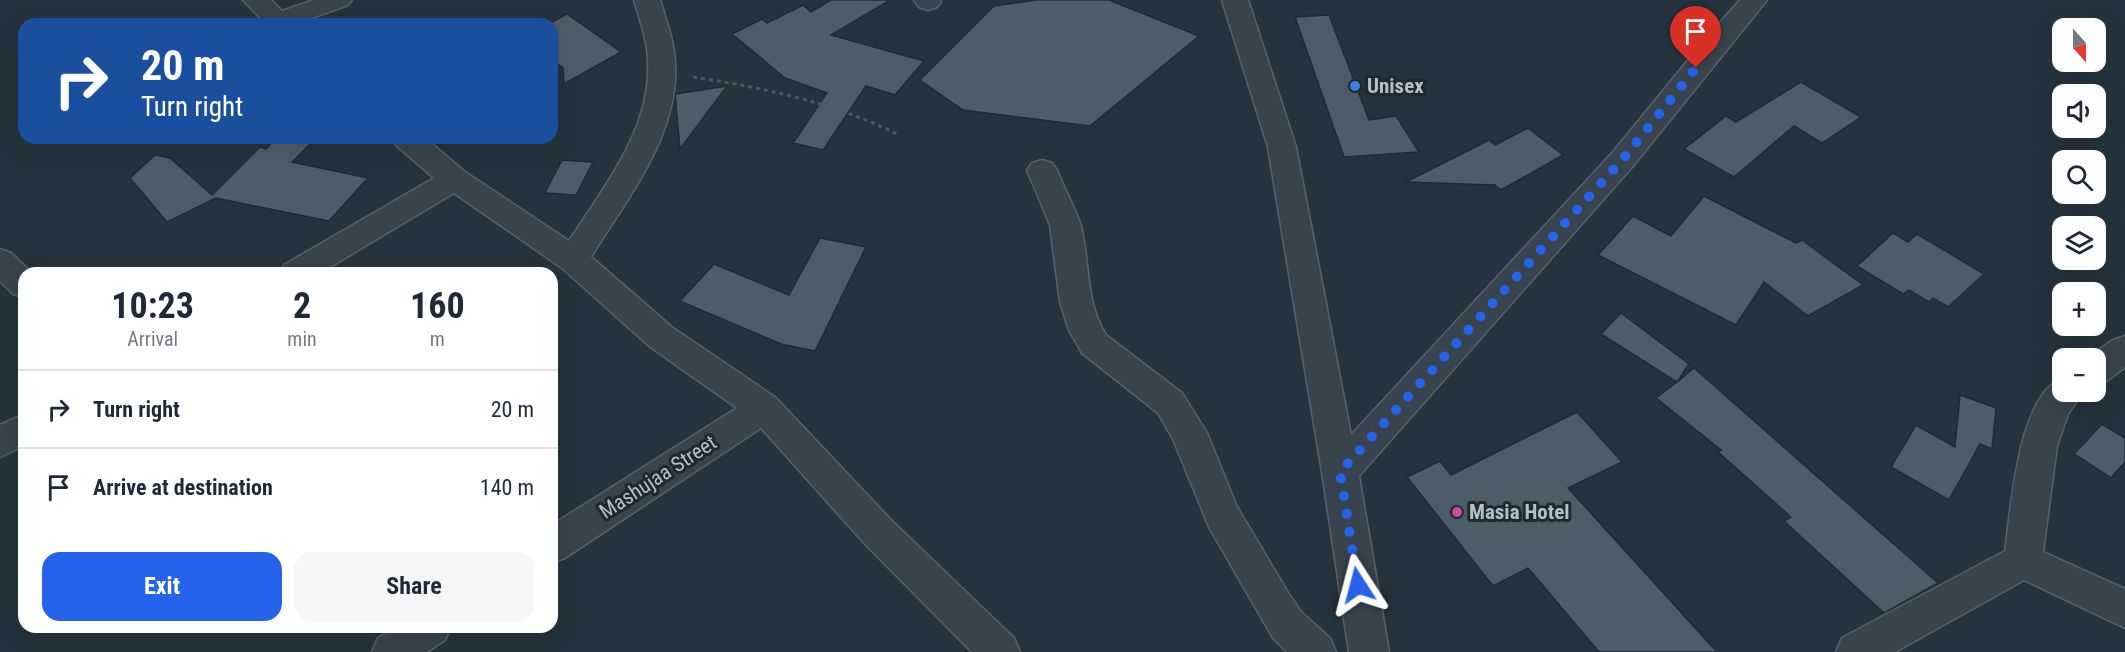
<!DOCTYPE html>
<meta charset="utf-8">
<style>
body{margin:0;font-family:"Roboto Condensed",sans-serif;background:#f6f6f7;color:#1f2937;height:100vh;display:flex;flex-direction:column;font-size:22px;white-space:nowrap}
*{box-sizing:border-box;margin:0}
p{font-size:20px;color:#747a83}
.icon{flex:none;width:33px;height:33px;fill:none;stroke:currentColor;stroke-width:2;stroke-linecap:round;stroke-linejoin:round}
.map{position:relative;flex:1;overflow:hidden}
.sheet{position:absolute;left:18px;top:267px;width:540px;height:366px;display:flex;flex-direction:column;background:#fff;border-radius:18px;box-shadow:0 6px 24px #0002}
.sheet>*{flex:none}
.banner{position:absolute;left:18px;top:18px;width:540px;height:126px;border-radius:18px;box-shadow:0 6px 24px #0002;background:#1a4fa0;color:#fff;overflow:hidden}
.needle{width:39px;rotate:159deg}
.tools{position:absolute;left:2052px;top:18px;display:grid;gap:12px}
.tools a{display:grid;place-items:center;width:54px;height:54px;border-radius:12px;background:#fff;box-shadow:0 6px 24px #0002;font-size:30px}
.pin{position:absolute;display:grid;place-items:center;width:51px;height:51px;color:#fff;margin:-62px -26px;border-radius:50% 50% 50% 0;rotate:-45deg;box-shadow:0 0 6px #0007}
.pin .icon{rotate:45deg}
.me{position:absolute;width:66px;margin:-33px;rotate:351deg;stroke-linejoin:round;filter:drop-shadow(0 0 4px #0008)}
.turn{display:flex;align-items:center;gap:21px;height:126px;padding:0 24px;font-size:27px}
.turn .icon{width:78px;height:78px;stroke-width:2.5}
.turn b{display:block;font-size:42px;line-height:51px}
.eta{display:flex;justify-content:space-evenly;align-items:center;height:102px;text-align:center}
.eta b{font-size:36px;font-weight:700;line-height:42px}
.button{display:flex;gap:12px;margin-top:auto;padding:12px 24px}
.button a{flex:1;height:69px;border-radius:18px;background:#2563eb;color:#fff;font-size:24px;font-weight:700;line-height:69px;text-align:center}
.button a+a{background:#f6f6f7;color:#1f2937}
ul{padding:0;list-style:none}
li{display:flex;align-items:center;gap:18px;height:78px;padding:0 24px;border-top:2px solid #e0e1e3}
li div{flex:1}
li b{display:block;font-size:22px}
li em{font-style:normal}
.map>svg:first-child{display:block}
.building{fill:#4d5d68;stroke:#1f2b34;stroke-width:1.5}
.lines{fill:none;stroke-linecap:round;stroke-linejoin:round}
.minor-casing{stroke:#56626b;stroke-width:3}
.path{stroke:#465c5b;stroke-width:3;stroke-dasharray:4 4;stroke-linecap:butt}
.minor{fill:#38444d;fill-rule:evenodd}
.route{stroke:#2563eb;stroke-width:10;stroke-dasharray:0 18}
.shop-dot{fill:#3f7fe0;stroke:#1d2932;stroke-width:2}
.hotel-dot{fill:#d1479c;stroke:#1d2932;stroke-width:2}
.labels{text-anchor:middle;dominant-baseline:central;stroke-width:6;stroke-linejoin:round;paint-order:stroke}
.poi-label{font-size:21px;font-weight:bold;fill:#b4bfc8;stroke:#1d2932;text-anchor:start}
.street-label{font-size:21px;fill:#b4bfc8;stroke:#1d2932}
</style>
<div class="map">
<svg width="2125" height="652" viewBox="0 0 2125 652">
<rect width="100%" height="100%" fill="#24333d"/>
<!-- building -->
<g class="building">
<path d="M831 0H890L831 35 924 61 895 95 866 86 823 150 793 143 827 93 785 78 732 34 762 19 767 23 803 5 811 12Z"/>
<path d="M1036 0H1109L1199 36 1090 126 963 110 920 80 994 6Z"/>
<path d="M567 14 621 52 564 84 563 68 552 60V22Z"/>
<path d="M1329 15 1369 120 1396 116 1419 152 1344 157 1295 17Z"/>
<path d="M1801 82 1861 117 1822 143 1794 126 1734 177 1684 149 1726 116 1736 122Z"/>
<path d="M727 86 680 149 675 94Z"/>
<path d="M1528 128 1563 155 1501 190 1495 185 1406 182 1489 140 1495 145Z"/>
<path d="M276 138H316L292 162 368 178 329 221 216 198 167 222 130 178 155 155 170 158 212 195 260 147 266 149Z"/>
<path d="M562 160 593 162 576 195 545 193Z"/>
<path d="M1704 196 1796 243 1802 240 1863 285 1808 316 1764 282 1736 325 1598 255 1633 216 1671 236Z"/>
<path d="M1893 233 1908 242 1917 234 1984 274 1948 307 1933 298 1929 302 1909 290 1903 294 1857 266Z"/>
<path d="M820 238 866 247 815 351 781 344 680 301 714 264 789 295Z"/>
<path d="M1621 313 1689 364 1677 382 1694 368 1938 583 1884 613 1784 521 1791 517 1718 452 1721 450 1656 398 1677 382 1601 334Z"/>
<path d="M1960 395 1996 408 1992 449 1980 444 1949 500 1891 467 1916 425 1955 447Z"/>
<path d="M1577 412 1622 462 1568 488 1717 652H1599L1528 568 1493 586 1407 477 1440 461 1451 475Z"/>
<path d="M2102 424 2125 438V462L2111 478 2074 454Z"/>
</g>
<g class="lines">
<!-- minor casing -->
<g class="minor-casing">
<g id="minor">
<path d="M243 0H271L282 11 314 0H352L348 5 295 24H266Z"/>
<path d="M634 0H660C666 20 674 41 675 62 680 134 626 200 591 257L673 328 776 398 891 520 1014 638 1020 652H972L865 544 761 428 565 558 552 563V525L737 408 649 346 562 268 454 193 320 273H279L284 265 434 178 396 145 392 138H425L465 172 569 241C603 188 651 130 648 63 648 41 640 20 634 0Z"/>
<path d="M914 0H940L941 2 937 7 928 10 919 7Z"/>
<path d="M1222 0H1248L1296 147 1351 435 1613 152 1702 43 1740 0H1767L1633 166 1359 476 1389 652H1349L1322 472 1268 147Z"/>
<path d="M1042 160 1052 163 1057 170C1064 189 1075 207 1081 226 1090 262 1085 302 1106 335L1182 393 1207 433 1237 507 1287 591 1301 612 1330 638 1336 652H1287L1273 638 1209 527 1173 439 1158 413 1082 353 1069 330 1060 302 1050 225 1027 170 1032 163Z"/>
<path d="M0 249 11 253 32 273H24V297L13 294 0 281Z"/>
<path d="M2125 336V367L2108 380 2096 383V358H2087L2113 340Z"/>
<path d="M2062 379V392H2083L2068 414 2057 446 2043 552 2125 589V628L2024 580 1895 652H1836L1842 638 2005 551C2011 510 2018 394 2062 379Z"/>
<path d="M24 414V446L0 457V425Z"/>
<path d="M396 627H451L445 640 427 652H372L378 638Z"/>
</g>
</g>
<!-- path -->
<path class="path" d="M693 77C764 88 832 102 897 134"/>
<!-- minor -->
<use href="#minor" class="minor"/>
</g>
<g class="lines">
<!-- route -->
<path class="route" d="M1358 585 1340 472 1623 159 1696 68"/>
</g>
<!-- markers -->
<circle class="shop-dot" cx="1355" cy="86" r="6"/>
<circle class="hotel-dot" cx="1457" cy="512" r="6"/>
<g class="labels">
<!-- poi labels -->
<g class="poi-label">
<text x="1367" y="86">Unisex</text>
<text x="1469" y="512">Masia Hotel</text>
</g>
<!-- street labels -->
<g class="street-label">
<text transform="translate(658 477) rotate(-33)">Mashujaa Street</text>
</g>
</g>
</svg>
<div class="tools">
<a><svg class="needle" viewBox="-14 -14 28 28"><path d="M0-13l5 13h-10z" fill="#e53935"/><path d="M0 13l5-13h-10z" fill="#747a83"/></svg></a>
<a><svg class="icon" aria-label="sound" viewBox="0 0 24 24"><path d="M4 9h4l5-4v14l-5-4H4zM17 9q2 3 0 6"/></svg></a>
<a><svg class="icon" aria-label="search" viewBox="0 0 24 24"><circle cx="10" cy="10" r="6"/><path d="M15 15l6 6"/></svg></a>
<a><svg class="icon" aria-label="layers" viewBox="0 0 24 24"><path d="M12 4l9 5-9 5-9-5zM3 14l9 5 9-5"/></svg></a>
<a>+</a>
<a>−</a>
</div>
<div class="pin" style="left:1696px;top:68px;background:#d93025"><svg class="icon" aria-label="arrive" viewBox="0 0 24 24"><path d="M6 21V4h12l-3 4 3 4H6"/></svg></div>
<svg class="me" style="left:1358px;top:585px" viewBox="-20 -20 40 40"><path d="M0-17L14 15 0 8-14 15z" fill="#2563eb" stroke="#fff" stroke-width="4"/></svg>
<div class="banner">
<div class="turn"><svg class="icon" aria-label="right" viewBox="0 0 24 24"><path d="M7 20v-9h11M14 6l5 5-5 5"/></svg><div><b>20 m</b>Turn right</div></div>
</div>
<section class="sheet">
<div class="eta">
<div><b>10:23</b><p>Arrival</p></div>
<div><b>2</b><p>min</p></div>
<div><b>160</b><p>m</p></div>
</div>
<ul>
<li><svg class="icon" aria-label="right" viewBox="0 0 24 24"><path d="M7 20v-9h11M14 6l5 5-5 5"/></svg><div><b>Turn right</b></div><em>20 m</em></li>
<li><svg class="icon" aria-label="arrive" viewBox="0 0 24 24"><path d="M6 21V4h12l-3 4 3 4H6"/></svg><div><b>Arrive at destination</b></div><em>140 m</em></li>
</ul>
<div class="button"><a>Exit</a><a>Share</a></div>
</section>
</div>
